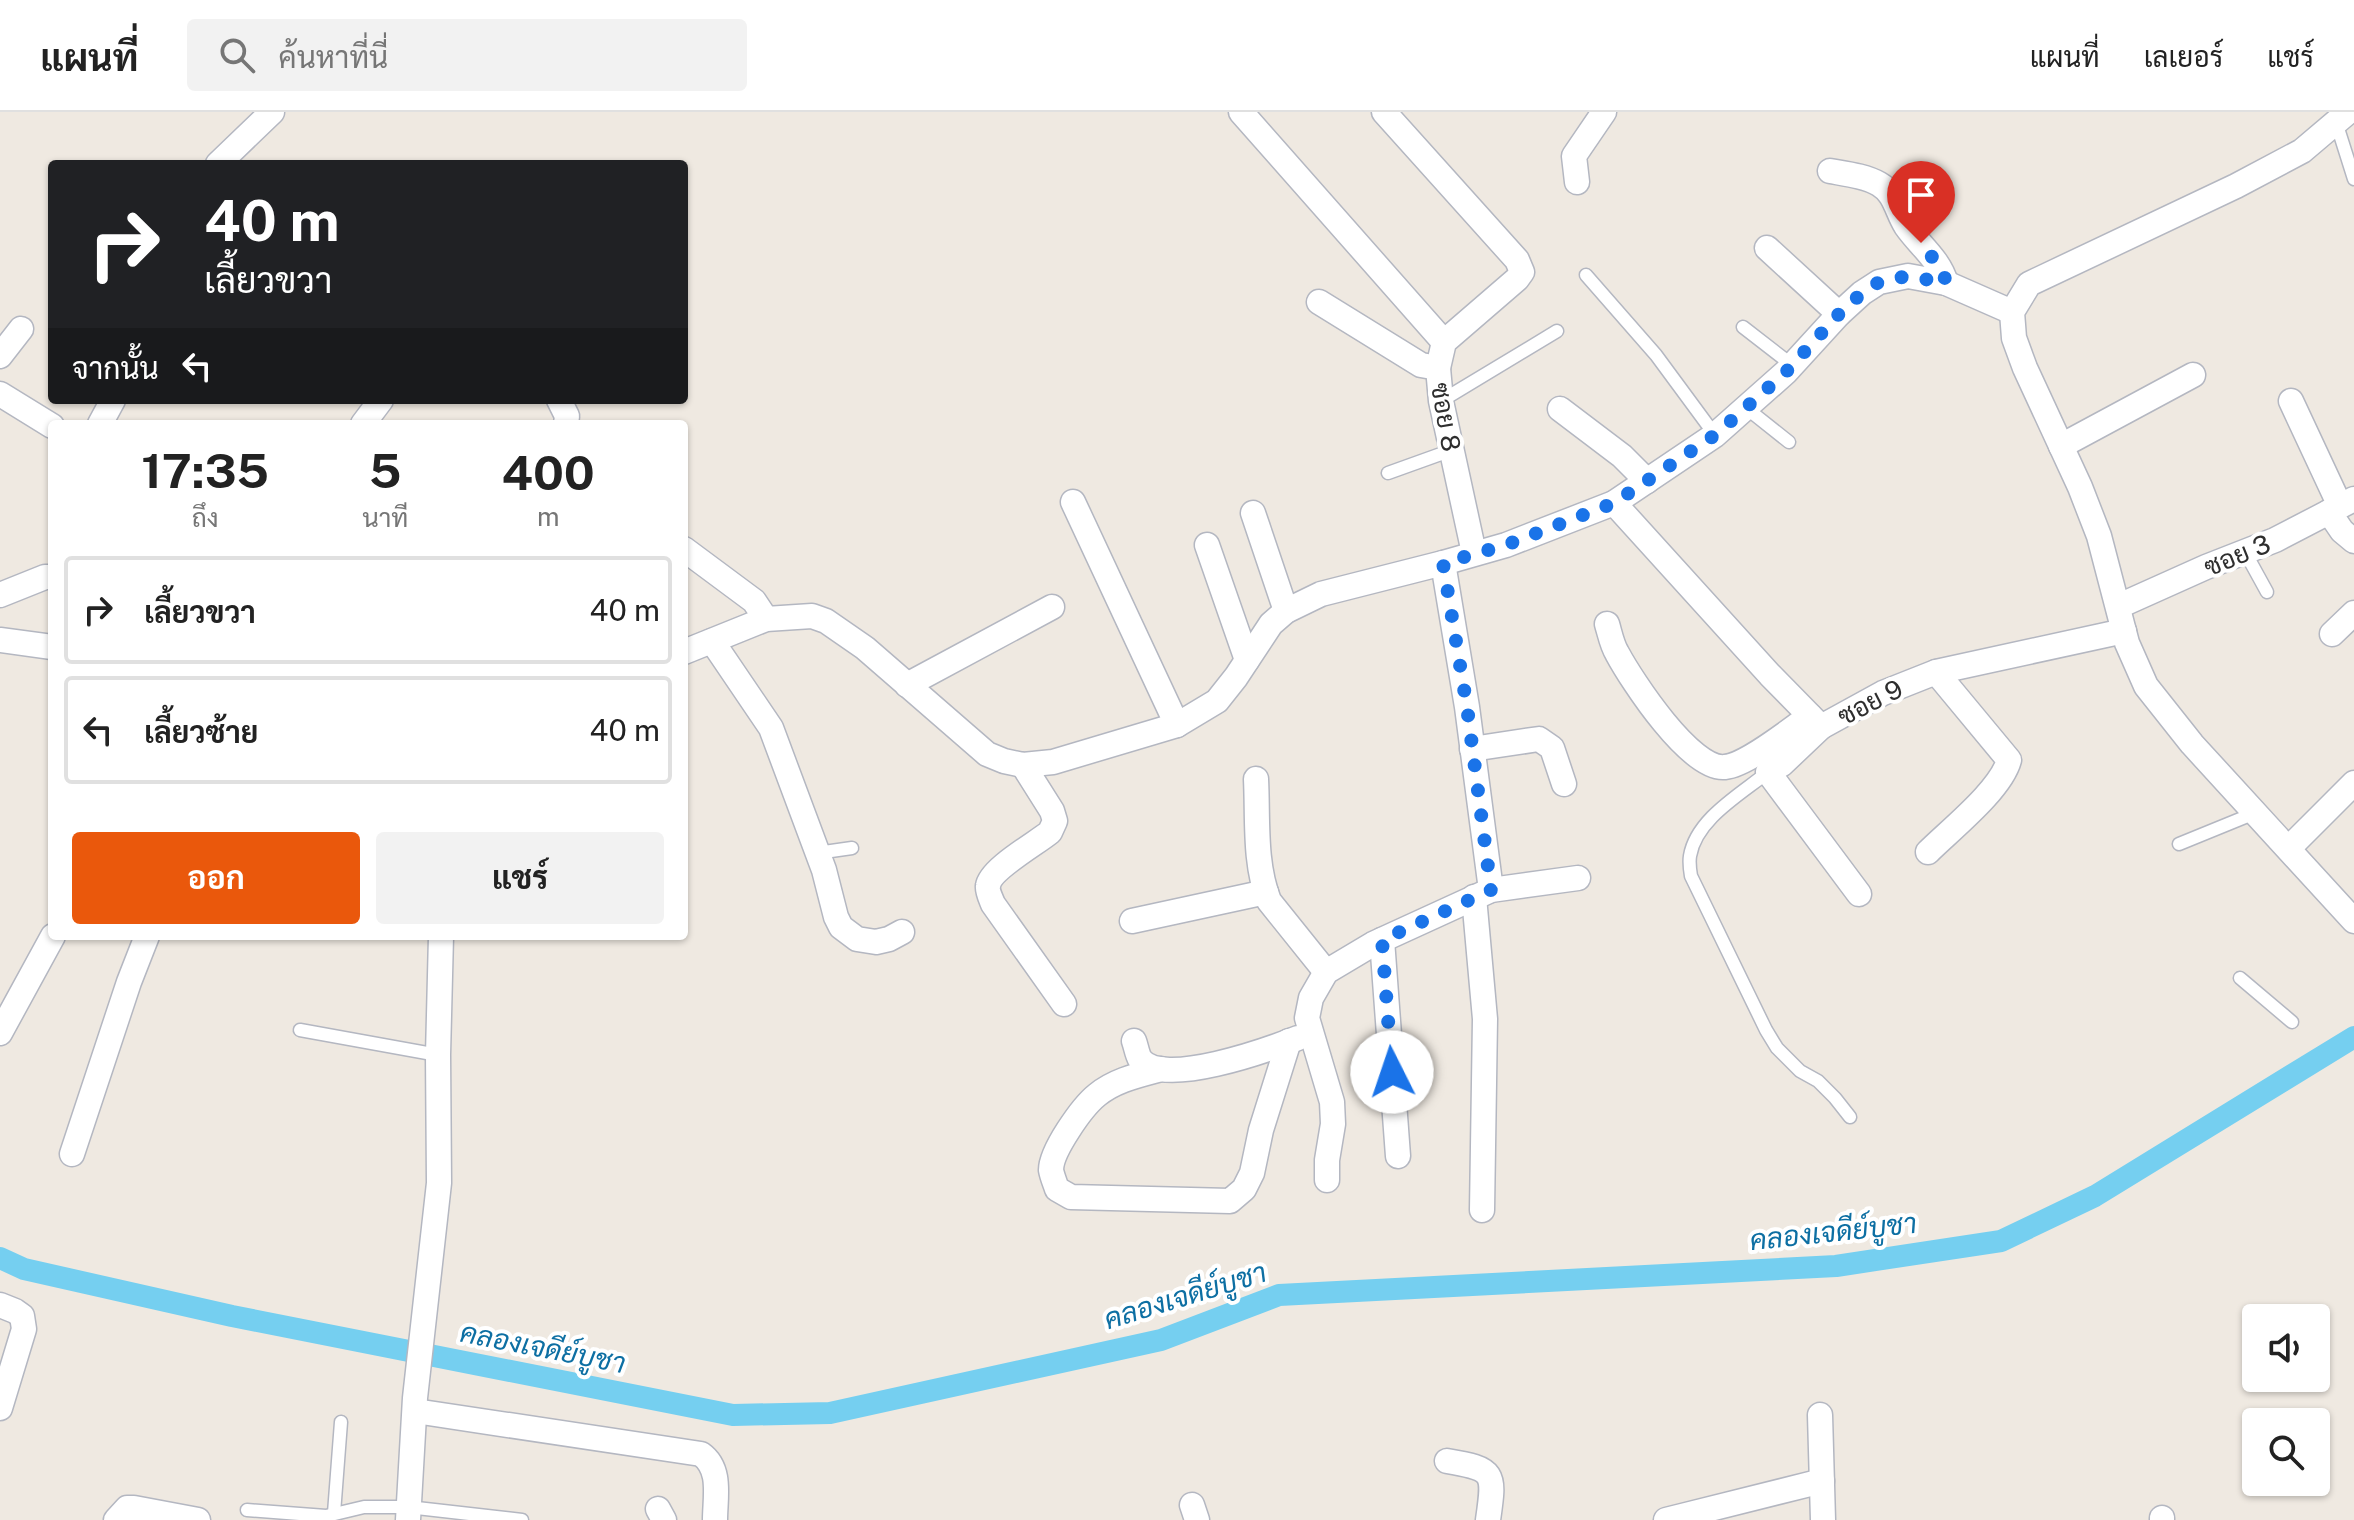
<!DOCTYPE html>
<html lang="th">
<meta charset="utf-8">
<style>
body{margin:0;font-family:"Public Sans",Sarabun,sans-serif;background:#f2f2f2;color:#222;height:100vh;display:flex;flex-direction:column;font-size:30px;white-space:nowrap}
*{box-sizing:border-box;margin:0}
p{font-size:26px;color:#767676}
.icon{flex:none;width:44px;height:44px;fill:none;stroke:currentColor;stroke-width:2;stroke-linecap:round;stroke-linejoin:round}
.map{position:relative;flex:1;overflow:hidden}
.side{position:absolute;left:48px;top:308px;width:640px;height:520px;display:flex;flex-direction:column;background:#fff;border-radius:8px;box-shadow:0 2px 6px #0004}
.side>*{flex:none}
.hud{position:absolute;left:48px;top:48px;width:640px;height:244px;border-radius:8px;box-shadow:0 2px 6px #0004;background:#202124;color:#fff;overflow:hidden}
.tools{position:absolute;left:2242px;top:1192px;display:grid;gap:16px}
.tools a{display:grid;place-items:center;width:88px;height:88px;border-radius:8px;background:#fff;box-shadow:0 2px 6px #0004;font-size:40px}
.pin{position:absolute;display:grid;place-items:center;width:68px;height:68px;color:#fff;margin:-82px -34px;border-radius:50% 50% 50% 0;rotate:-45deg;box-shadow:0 0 8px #0007}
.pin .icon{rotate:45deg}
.me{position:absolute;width:88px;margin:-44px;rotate:356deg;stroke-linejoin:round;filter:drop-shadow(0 0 6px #0008)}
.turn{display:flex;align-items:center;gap:28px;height:168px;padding:0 24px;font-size:36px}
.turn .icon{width:104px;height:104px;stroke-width:2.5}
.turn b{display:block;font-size:56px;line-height:68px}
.then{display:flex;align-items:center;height:76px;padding:0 24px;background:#0003;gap:16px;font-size:30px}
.eta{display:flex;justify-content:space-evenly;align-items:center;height:136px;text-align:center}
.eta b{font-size:48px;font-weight:700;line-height:56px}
.cta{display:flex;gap:16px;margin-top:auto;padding:16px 24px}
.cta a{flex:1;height:92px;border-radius:8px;background:#ea580c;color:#fff;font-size:32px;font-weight:700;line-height:92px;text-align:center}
.cta a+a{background:#f2f2f2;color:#222}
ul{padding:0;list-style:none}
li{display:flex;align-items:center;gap:24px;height:108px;margin:0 16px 12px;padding:0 8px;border:4px solid #e0e0e0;border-radius:8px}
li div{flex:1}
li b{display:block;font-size:30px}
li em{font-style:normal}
header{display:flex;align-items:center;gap:48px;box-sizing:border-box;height:112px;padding:0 40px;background:#fff;border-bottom:2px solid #e0e0e0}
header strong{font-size:38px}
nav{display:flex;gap:44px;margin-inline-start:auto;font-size:28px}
.search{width:560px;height:72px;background:#f2f2f2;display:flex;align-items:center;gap:20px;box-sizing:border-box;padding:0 28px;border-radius:8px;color:#767676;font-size:30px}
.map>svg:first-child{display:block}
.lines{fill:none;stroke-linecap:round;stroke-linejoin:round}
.canal{stroke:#75cff0;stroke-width:22}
.service-casing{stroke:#b4b7c1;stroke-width:15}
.minor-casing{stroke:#b4b7c1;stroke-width:27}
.service{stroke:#fff;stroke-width:12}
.minor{stroke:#fff;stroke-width:24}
.route{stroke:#1a73e8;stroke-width:14;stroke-dasharray:0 25.2}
.labels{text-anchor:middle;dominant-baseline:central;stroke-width:8;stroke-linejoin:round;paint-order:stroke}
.street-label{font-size:26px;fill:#2e2e2e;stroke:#fff}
.water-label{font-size:28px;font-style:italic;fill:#0d6fa3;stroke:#fff}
</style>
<header>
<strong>แผนที่</strong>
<div class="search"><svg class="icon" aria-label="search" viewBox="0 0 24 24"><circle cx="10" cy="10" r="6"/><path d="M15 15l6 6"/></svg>ค้นหาที่นี่</div>
<nav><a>แผนที่</a><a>เลเยอร์</a><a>แชร์</a></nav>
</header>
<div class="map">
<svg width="2354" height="1408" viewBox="0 0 2354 1408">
<rect width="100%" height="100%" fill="#efe9e1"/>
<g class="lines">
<!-- canal -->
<path class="canal" d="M0 1146 24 1157 232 1204 733 1303 830 1301 1161 1228 1279 1183 1836 1154 2001 1129 2095 1084 2354 925"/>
<!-- service casing -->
<g class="service-casing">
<g id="service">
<path d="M2336 10 2354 67"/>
<path d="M1586 163 1656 243 1715 323"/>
<path d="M1743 215 1792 253"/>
<path d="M1441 289 1557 219"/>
<path d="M1745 295 1789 330"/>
<path d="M1388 361 1452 338"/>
<path d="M2245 440 2267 480"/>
<path d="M1768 660C1741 682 1696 707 1690 744 1689 750 1690 758 1691 764L1766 918 1777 936 1800 959 1818 969 1835 986 1850 1005"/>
<path d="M2179 732 2255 701"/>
<path d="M817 741 852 736"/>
<path d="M2240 866 2292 910"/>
<path d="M300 918 438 943"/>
<path d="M247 1398 326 1404 364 1395H408L522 1408"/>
<path d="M334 1401 341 1310"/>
</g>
</g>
<!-- minor casing -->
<g class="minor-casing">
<g id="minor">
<path d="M1241 0 1444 230"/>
<path d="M1384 0 1517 148 1522 160 1517 167 1444 230 1438 256"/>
<path d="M2348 0 2302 39 2236 74 2029 172 2012 200 2014 226 2025 256 2080 375 2099 424 2127 531 2146 574 2192 632 2354 809"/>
<path d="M218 52 272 0"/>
<path d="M1830 59C1847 62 1865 64 1879 72 1895 81 1897 100 1906 114 1920 134 1939 147 1946 171"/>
<path d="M1577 70 1574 44 1604 0"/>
<path d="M1767 136 1839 202"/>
<path d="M1319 190 1421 253 1438 256 1441 289 1474 441"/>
<path d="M0 244 21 217"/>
<path d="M0 282 52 314"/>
<path d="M559 288 567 304 566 312"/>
<path d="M2291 289 2340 394"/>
<path d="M1560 297 1622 344 1647 369"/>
<path d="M100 312 113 288"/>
<path d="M363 312 381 288"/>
<path d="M2061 334 2193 263"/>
<path d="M1073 390 1177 613"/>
<path d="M1614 391 1770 563 1821 615 1883 581 1936 560 2124 519"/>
<path d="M2329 400 2342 419 2354 429"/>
<path d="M1253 401 1286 499"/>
<path d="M1207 433 1247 548"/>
<path d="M684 437 754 489 766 507"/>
<path d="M1443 451 1467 595 1491 778"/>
<path d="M0 483 45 465H52"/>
<path d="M2119 494 2206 455 2275 428 2354 387"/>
<path d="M1607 512C1610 522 1612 533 1617 541 1632 569 1691 659 1725 655 1747 653 1791 617 1810 604"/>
<path d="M2332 522 2354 501"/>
<path d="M0 528 52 535"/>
<path d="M712 529 771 616 824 758 836 805 841 815 857 827 876 830 889 827 902 820"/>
<path d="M684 540 766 507 812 504 826 509 865 536 987 642 1004 649 1023 653 1053 650 1177 613 1217 589 1236 565 1271 512 1286 499 1321 482 1443 451 1506 433 1614 391 1715 323 1786 260 1839 202 1862 181 1879 170 1908 164 1946 171 2012 200"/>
<path d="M907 573 1052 495"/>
<path d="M1821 615 1782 652 1768 660 1859 782"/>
<path d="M1472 637 1539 627 1552 636 1564 672"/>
<path d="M1023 653 1052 699 1055 709 1050 720C1037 731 990 757 988 774 987 779 991 787 993 792L1064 892"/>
<path d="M1256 667C1258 707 1254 751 1269 789L1326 860"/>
<path d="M2289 736 2354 671"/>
<path d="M1928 740C1950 718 2001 678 2009 648L1936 560"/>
<path d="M1474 785 1485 907 1482 1098"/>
<path d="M1132 809 1266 780"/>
<path d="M1382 828 1398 1044"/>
<path d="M0 921 53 824"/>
<path d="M1134 929C1136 934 1137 942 1140 947 1161 977 1270 937 1298 926"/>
<path d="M1161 957C1139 963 1115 968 1097 983 1082 995 1051 1039 1051 1058 1052 1064 1055 1071 1057 1077L1071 1085 1230 1089 1244 1077 1252 1061 1261 1018 1289 929"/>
<path d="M72 1042 129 870 147 824"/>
<path d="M1327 1068V1048L1333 1012 1332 990 1307 906 1311 886 1326 860 1373 832 1491 778 1578 766"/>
<path d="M0 1193 15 1199 22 1204 24 1217 0 1296"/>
<path d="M415 1299 701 1342C722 1357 715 1385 715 1408"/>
<path d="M1820 1303 1823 1408"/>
<path d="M1447 1349C1495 1357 1495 1360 1488 1408"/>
<path d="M1192 1393 1197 1408"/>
<path d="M658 1397 664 1408"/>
<path d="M2162 1406V1408"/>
<path d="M116 1408 127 1396H134L198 1408"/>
<path d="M408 1408 415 1286 439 1071 438 943 441 824"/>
<path d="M1666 1408 1822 1369"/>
</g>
</g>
<!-- service -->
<use href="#service" class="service"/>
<!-- minor -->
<use href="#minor" class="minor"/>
</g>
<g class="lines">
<!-- route -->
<path class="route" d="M1392 960 1382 828 1491 778 1467 595 1443 451 1506 433 1614 391 1715 323 1786 260 1839 202 1862 181 1879 170 1908 164 1946 171 1943 159 1921 131"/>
</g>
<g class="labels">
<!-- street labels -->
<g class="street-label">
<text transform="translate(1446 305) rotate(80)">ซอย 8</text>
<text transform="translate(2237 443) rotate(-22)">ซอย 3</text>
<text transform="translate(1870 590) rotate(-27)">ซอย 9</text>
</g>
<!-- water labels -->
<g class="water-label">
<text transform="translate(1833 1119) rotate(-6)">คลองเจดีย์บูชา</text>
<text transform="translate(1185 1183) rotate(-17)">คลองเจดีย์บูชา</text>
<text transform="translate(543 1235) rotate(11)">คลองเจดีย์บูชา</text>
</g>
</g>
</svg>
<div class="tools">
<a><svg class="icon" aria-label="sound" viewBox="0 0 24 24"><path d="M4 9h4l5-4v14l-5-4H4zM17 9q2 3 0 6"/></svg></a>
<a><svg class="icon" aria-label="search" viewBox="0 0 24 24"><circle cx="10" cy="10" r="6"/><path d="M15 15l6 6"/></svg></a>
</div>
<div class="pin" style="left:1921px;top:131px;background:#d93025"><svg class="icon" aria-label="arrive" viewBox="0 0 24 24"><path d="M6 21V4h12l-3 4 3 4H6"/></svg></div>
<svg class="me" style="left:1392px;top:960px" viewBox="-20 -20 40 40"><circle r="19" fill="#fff"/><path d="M0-13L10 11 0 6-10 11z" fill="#1a73e8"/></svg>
<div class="hud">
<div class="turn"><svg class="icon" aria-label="right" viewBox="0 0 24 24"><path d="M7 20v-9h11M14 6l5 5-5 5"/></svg><div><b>40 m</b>เลี้ยวขวา</div></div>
<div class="then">จากนั้น<svg class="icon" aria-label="left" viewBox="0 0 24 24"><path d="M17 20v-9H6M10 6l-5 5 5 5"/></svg></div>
</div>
<section class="side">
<div class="eta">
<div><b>17:35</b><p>ถึง</p></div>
<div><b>5</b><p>นาที</p></div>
<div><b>400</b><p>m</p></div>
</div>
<ul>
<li><svg class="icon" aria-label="right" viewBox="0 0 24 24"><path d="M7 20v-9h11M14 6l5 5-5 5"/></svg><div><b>เลี้ยวขวา</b></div><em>40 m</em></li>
<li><svg class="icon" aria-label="left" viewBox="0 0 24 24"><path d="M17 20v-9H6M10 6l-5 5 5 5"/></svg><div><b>เลี้ยวซ้าย</b></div><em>40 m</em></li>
</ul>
<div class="cta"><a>ออก</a><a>แชร์</a></div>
</section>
</div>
